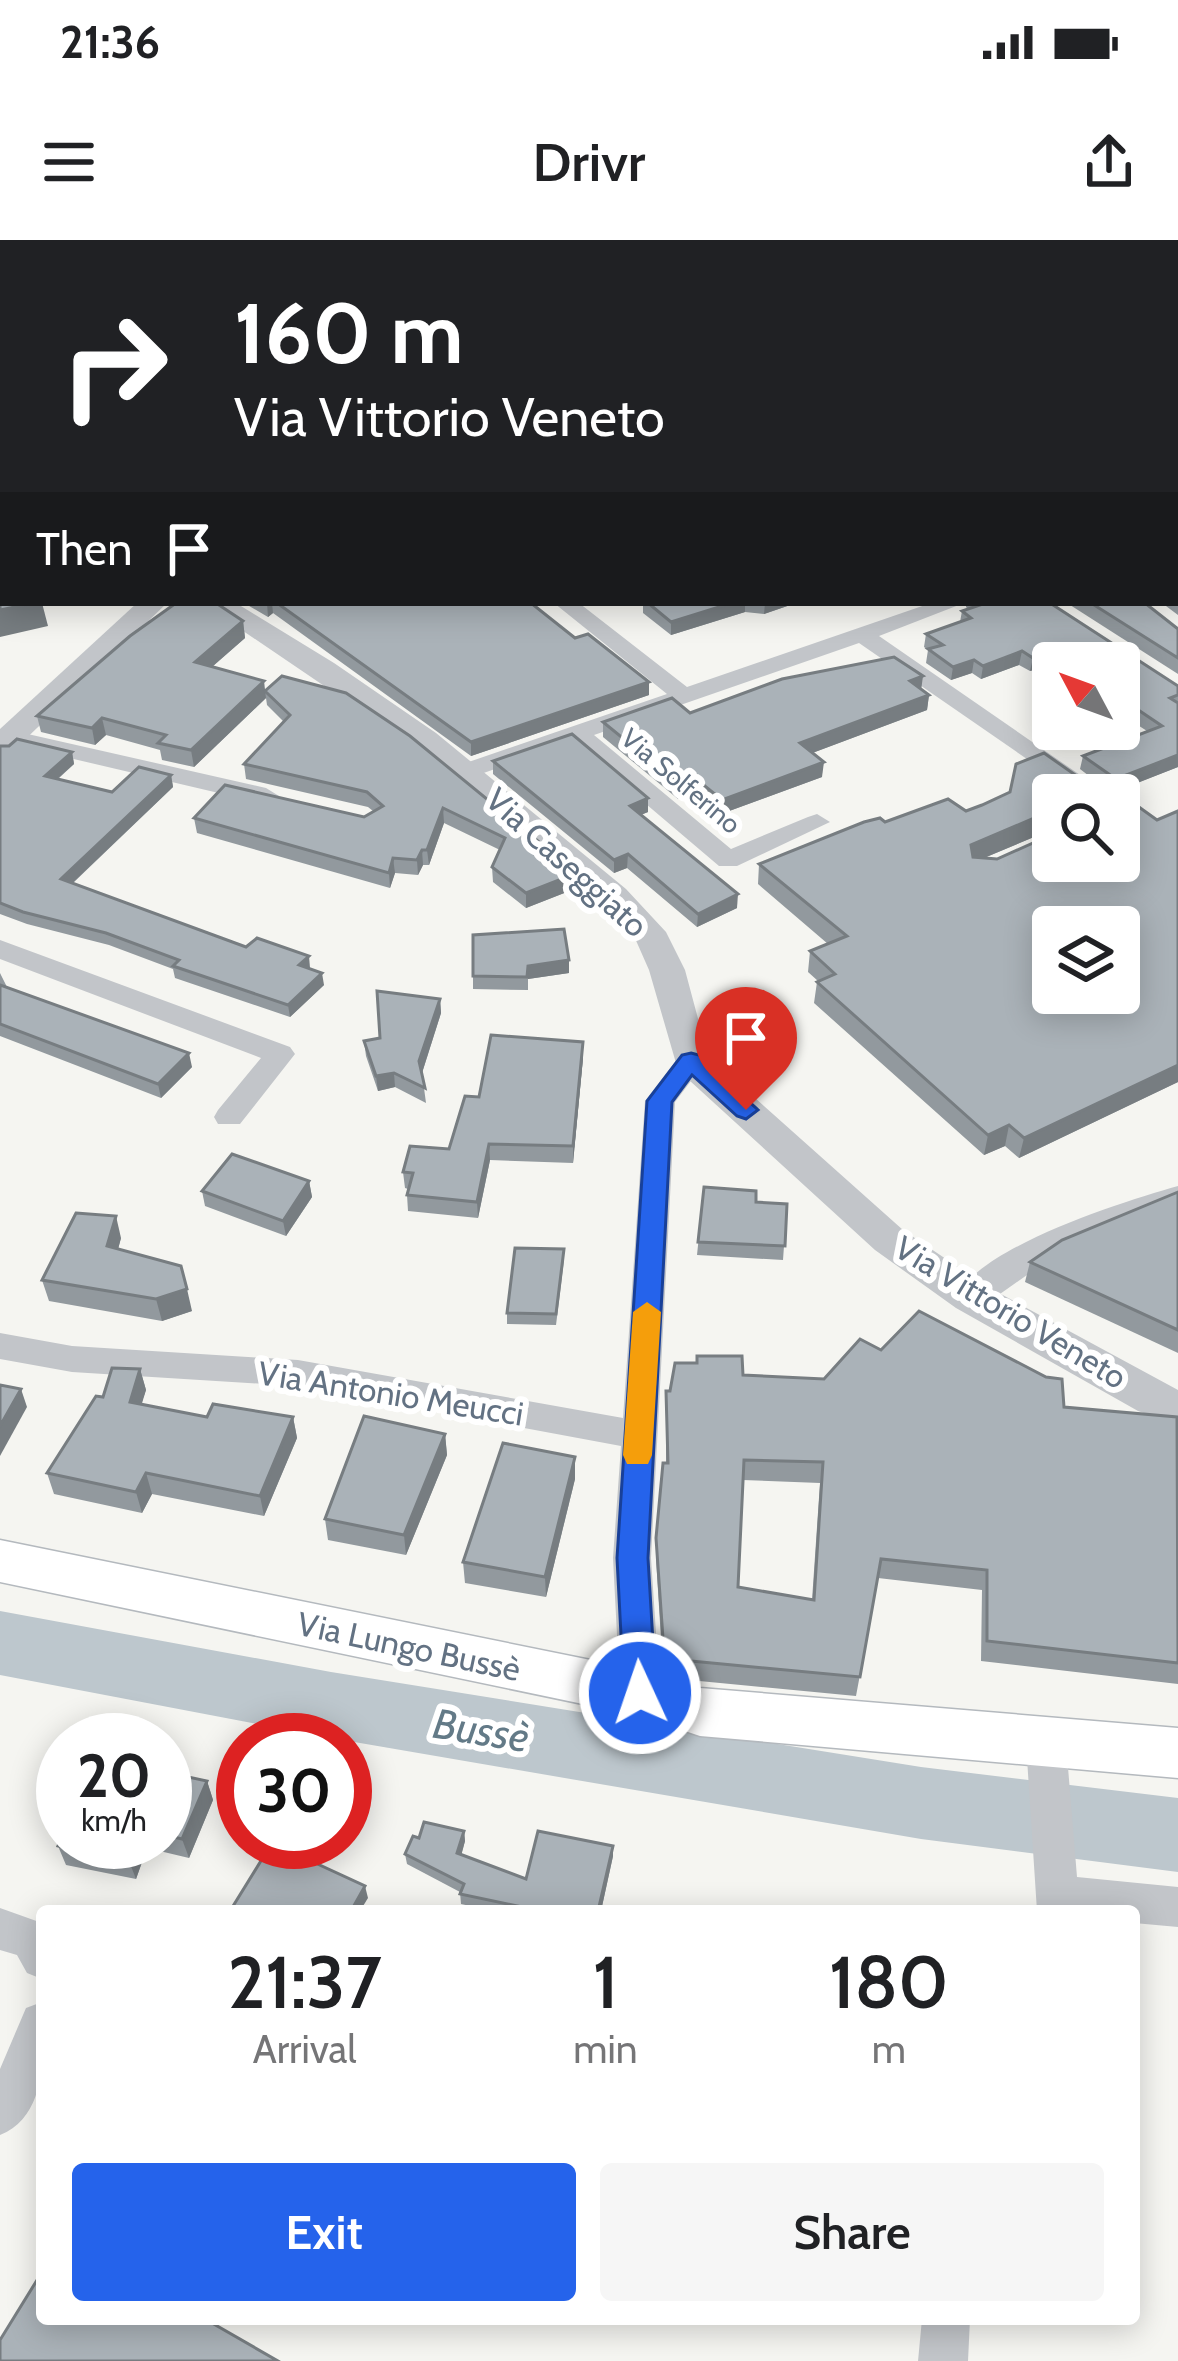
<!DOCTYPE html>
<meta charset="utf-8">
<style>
body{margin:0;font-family:Cabin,sans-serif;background:#f6f6f6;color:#202124;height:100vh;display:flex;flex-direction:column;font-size:45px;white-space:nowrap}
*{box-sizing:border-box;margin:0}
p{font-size:39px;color:#757577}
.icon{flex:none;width:66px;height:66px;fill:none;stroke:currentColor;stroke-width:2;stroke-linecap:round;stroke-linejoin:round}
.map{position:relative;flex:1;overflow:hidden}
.panel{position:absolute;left:36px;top:1665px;width:1104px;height:420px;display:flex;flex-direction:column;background:#fff;border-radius:12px;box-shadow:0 6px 30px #0003}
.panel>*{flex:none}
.banner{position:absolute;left:0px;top:0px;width:1179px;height:366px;box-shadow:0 6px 30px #0003;background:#202124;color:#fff;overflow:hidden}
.needle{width:78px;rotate:311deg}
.controls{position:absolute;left:1032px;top:402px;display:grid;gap:24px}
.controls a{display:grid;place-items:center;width:108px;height:108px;border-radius:12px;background:#fff;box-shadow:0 6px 30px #0003;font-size:60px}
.speed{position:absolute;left:36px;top:1473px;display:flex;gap:24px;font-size:60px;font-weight:700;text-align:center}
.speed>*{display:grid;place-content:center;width:156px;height:156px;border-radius:50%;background:#fff;box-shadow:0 6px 30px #0003;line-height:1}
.speed small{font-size:30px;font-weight:400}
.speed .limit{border:18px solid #d22;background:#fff;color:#111}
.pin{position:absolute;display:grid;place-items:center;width:102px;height:102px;color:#fff;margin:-123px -51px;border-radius:50% 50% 50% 0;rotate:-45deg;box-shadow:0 0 12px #0007}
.pin .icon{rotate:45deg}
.me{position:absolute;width:132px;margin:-66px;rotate:357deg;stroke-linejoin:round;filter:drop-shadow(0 0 9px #0008)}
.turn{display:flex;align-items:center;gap:42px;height:252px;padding:0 36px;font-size:54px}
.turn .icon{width:156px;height:156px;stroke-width:2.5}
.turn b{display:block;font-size:84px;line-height:102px}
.then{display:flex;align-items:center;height:114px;padding:0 36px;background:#0003;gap:24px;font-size:45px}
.eta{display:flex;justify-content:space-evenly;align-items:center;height:204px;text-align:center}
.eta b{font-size:72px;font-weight:600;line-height:84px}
.primary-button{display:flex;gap:24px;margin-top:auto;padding:24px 36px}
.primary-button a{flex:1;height:138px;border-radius:12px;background:#2563eb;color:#fff;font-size:48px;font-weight:600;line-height:138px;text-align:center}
.primary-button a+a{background:#f6f6f6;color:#202124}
.status{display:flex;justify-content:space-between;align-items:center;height:84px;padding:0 60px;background:#fff;direction:ltr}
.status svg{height:33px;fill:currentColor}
header{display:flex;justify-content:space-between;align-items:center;height:156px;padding:0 36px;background:#fff;font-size:54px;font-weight:600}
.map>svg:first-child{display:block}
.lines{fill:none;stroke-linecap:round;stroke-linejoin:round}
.river{fill:#bdc7cd;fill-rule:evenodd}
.secondary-casing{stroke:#b4b9be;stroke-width:3}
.minor{fill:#c2c5c9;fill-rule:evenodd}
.tertiary{fill:#c2c5c9;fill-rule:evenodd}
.secondary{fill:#fff;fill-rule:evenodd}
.wall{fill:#92999e;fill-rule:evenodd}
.shaded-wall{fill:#777d81}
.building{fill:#aab2b8;stroke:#777d81;stroke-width:3;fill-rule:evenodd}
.route{fill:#2563eb;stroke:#184099;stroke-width:3}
.slow{fill:#f59e0b}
.labels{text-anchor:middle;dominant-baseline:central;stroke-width:12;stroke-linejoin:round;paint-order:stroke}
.far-street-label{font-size:27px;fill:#637283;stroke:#fff}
.street-label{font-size:33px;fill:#637283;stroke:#fff}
.near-water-label{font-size:42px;font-style:italic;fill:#637a87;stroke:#fff}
</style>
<div class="status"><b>21:36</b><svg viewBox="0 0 49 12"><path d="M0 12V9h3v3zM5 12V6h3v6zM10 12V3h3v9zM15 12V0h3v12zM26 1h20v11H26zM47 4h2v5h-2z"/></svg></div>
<header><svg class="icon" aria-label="menu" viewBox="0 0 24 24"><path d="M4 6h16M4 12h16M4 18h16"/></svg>Drivr<svg class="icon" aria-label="share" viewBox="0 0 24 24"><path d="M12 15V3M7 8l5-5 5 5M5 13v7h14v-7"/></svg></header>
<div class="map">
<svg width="1178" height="2121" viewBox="0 0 1178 2121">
<rect width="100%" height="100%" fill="#f5f5f1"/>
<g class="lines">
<!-- river -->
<path class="river" d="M0 1371 331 1432 921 1527 1178 1558V1632L921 1599 331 1498 0 1435Z"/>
<!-- secondary casing -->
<g class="secondary-casing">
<path id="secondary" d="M0 1300 640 1430 700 1448 1178 1488V1538L700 1496 640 1476 0 1342Z"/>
</g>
<!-- minor -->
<g class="minor">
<path d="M361 0H378L380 3H363Z"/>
<rect x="0" y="73" width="3" height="13"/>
<path d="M554 363H579L687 447 931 363H964L879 396 1109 555H1079L859 403 594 495 731 609 808 577 817 574 830 582 737 626H719L573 502 475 536H457L454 531 457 526 667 454Z"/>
<path d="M10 490 266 548 279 556 266 564 1 502 0 494Z"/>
<path d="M0 700 290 807 295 814 240 884H218L214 877 218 870 261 818 0 719Z"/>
<path d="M691 811 706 821 675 862 651 1318 660 1453 654 1465 640 1470 626 1465 620 1453 613 1318 621 1206 298 1146 72 1132 0 1119V1093L72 1106 298 1120 623 1178 645 861 681 814Z"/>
<path d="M1178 946V969L1054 1016 983 1066H959L955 1057C984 1005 1122 962 1178 946Z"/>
<path d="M1046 1485 1060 1490 1066 1503 1077 1637 1178 1647V1687L1134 1683V1671H1037L1026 1503 1032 1490Z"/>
<path d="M0 1668 42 1683V1739L27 1733 17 1715 0 1710Z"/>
<path d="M42 1762C42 1808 51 1874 0 1895V1829L26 1768Z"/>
<path d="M922 2079H970L968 2121H918Z"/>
</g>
<!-- tertiary -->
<g class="tertiary">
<path d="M0 259 3 260V276L0 275Z"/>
<path d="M137 363H167L11 513 0 515V489Z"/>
<path d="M202 363H236L334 423 436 493 626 649 666 692 685 730 708 816 903 990 986 1046 1178 1150V1185L1138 1171 956 1068 875 1010 678 830 649 730 634 696 602 663 414 507Z"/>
</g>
<!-- secondary -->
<use href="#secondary" class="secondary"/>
</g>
<!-- wall -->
<g class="wall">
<path d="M1178 238V375L1162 363H1176V239Z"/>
<path d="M244 363H531L649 455 471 516 273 373 268 377Z"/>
<path d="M643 363H796L764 374 745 372 671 395 643 373Z"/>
<path d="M966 363H1050L1178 446V527L1116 551 1157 580 1178 571V842L1019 918 1005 906 984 915 814 763 817 742 818 741 808 732 810 711 828 704 758 644 759 624 885 582 966 571 1081 539H1093L1080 529 1083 516 1147 491 1119 473V423H1053V429L1048 426 1030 431 1019 425 981 439 972 433 951 440 926 423 928 410 924 407 926 394 960 382 962 371 968 369 966 367ZM1053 555 1119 621 984 618 1053 589Z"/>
<path d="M1067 363H1145L1178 389V434Z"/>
<path d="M243 381 245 398 212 427 266 450 577 633V648L526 668 493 642 492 627 500 610 444 583 429 625H423L418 635 395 633 390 648 197 593 194 578 364 577 373 571 368 567 246 539 244 524 284 482 267 465 266 458 194 527 162 520 160 510 106 495 95 505 41 492 37 476Z"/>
<path d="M921 449 929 455 927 470 812 513 822 537 721 574 695 552 678 559 603 497V482Z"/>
<path d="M0 506 72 512 74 524 58 539 112 552 171 535 173 547 72 644 246 707 310 728 324 745 290 777 175 738 173 729 109 705 27 684 0 674Z"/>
<path d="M493 521 648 558V572L640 575 737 668 697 687 627 628 614 633 493 534Z"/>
<path d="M473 695 569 733 528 739V750L473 749Z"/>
<path d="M0 733 7 747 192 827 161 858 0 796Z"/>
<path d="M440 759 441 773 422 833 426 863 395 847 378 851 366 816 364 801 380 798Z"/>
<path d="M583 818 573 923 490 920 478 978 408 971 407 955 408 949 405 948 403 932 449 909 479 857Z"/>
<path d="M309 941 312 957 286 996 205 966 202 951Z"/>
<path d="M704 947 756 962 787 964 783 1020 697 1015Z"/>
<path d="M1178 952V1113L1025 1042 1030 1022Z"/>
<path d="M121 998 118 1009 192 1071 162 1081 49 1061 42 1040Z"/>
<path d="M564 1020 556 1085 507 1084V1073Z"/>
<path d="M881 1110 1064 1167 1178 1189V1444L981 1421 982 1350 878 1338 856 1456 689 1440 663 1432 656 1318 666 1223V1151L743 1135 824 1139ZM743 1240 820 1243 812 1360 738 1347Z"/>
<path d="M140 1129 146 1150 141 1164 207 1177H293L297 1198 264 1276 152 1254 142 1273 54 1254 47 1233 103 1157Z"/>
<path d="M445 1194 447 1215 406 1315 328 1300 325 1279Z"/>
<path d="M575 1217V1239L546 1357 465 1343 463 1322Z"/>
<path d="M165 1532 207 1541 213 1560 189 1618 147 1608 136 1639 66 1625 58 1606 63 1602H165Z"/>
<path d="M464 1591 465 1601 461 1615 526 1639 613 1616 601 1671H493L461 1664 460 1652 407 1624 405 1614 419 1598Z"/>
</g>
<!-- shaded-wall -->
<g class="shaded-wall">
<path d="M34 363H42L48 386 0 397V370Z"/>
<path d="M267 363H272L273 373 268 377Z"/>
<path d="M732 363H745V372L671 395V382Z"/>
<path d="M765 363H796L764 374Z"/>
<path d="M243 381 245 398 198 439 195 422Z"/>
<path d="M1022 411 1019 425 981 439 983 426Z"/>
<path d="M1051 412 1048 426 1030 431 1033 418Z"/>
<path d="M974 420 972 433 951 440 953 427Z"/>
<path d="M923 436 921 451 910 441Z"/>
<path d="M264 441 266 458 194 527 191 510Z"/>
<path d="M649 442V455L471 516V502Z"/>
<path d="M929 455 927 470 799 518 800 503Z"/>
<path d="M102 478 106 495 95 505 92 488Z"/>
<path d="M72 512 74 524 48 547 45 536Z"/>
<path d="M1178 515V527L1112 553 1116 539Z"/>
<path d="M824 522 822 537 721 574 722 560Z"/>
<path d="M171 535 173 547 64 651 61 639Z"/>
<path d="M695 538V552L678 559 679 544Z"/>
<path d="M648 558V572L629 580 630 566Z"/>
<path d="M443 568 444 583 429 625 427 610Z"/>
<path d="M1053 570V589L967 625 971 605Z"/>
<path d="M422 610 423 625 418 635 417 620Z"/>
<path d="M628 614 627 628 614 633V620Z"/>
<path d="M393 618 395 633 390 648 389 633Z"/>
<path d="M577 633V648L526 668V653Z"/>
<path d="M738 654 737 668 697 687 698 674Z"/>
<path d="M309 716 310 728 301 737 299 725Z"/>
<path d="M569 720V733L528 739V750V726Z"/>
<path d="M322 733 324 745 290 777 288 765Z"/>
<path d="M440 759 441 773 421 836 419 821Z"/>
<path d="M583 802V818L573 923V906Z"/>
<path d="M189 813 192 827 161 858 158 844Z"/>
<path d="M1178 825V842L1019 918 1024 898Z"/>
<path d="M394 833 395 847 378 851 376 836Z"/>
<path d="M1009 885 1005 906 984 915 988 895Z"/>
<path d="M489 904 490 920 478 978 477 962Z"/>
<path d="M309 941 312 957 286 996 283 981Z"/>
<path d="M116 976 121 998 113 1028 107 1006Z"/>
<path d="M187 1049 192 1071 162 1081 156 1059Z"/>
<path d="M140 1129 146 1150 136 1183 130 1162Z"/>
<path d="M21 1149 27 1167 0 1216V1186Z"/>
<path d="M293 1177 297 1198 264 1276 260 1256Z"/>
<path d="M445 1194 447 1215 406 1315 404 1295Z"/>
<path d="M575 1217V1239L546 1357 545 1337Z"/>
<path d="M146 1233 152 1254 142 1273 136 1252Z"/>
<path d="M207 1541 213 1560 189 1618 182 1599Z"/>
<path d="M464 1591 465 1601 459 1624 457 1613Z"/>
<path d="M136 1602H145L147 1608 136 1639 129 1621Z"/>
<path d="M613 1606V1616L601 1671H598Z"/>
<path d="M365 1646 368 1658 360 1671H351Z"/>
</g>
<!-- building -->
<g class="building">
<path d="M13 0H24L28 3H3V31L0 32V3Z"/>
<path d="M65 0H330L333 3H69Z"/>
<path d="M1176 45H1178V87L1176 94Z"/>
<rect x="1176" y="100" width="2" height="80"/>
<path d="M0 135 3 136V238H0Z"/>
<path d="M1178 238V276L1176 277V239Z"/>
<path d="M0 278 3 280V363H34L0 370Z"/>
<path d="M1176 282 1178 290V359L1176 358Z"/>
<path d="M176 363H216L243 381 195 422 264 441 191 510 158 503 166 495 102 478 92 488 37 476 130 396Z"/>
<path d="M277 363H531L575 398 588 394 649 442 471 502Z"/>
<path d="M648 363H732L671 382Z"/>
<path d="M981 363H1050L1178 446V455L1170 458 1178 463V515L1116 539 1083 516 1162 486 1119 457V423H1067L1051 412 1033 418 1022 411 983 426 974 420 953 427 928 409 943 405 926 394 971 378 962 371 983 364Z"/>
<path d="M1091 363H1145L1178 389V418Z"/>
<path d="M894 417 923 436 910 441 929 455 800 503 824 522 722 560 695 538 679 544 603 482 672 458 690 473 782 439Z"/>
<path d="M282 436 346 453 410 496 577 633 526 653 492 627 505 598 443 568 427 610H422L417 620 393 618 389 633 194 578 225 545 364 577 383 566 367 552 244 524 290 475 265 451Z"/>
<path d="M572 494 648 558 630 566 738 654 698 674 628 614 614 620 493 521Z"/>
<path d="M17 499 72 512 45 536 112 552 139 527 171 535 61 639 246 707 257 698 309 716 299 725 322 733 288 765 173 726 179 720 106 693 23 672 0 663V506H9Z"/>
<path d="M1044 513 1081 539H1100L1157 580 1178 571V825L1024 898 1009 885 988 895 817 742 835 734 810 711 847 696 759 624 864 582 880 578 885 582 948 559 966 571 982 565 1010 552 1016 524ZM1053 555H1119V621H1053V594L997 619 973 617 971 605 1053 570ZM1053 687H1119V753H1053Z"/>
<path d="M564 689 569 720 528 726 527 737 473 736V695Z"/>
<path d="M0 745 189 813 158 844 0 784Z"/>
<path d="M377 751 440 759 419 821 425 848 394 833 376 836 364 801 380 798Z"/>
<path d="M491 795 583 802 573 906 489 904 477 962 407 955 413 933 403 932 410 906 449 909 465 856 479 857Z"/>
<path d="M232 914 309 941 283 981 202 951Z"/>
<path d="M704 947 756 951V962L787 964 785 1006 698 1002Z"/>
<path d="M1178 952V1090L1030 1022 1062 1000Z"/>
<path d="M76 973 116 976 107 1006 181 1026 187 1049 156 1059 42 1040Z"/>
<path d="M515 1008 564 1009 556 1074 507 1073Z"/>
<path d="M919 1071 1046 1137 1062 1139 1064 1167 1177 1177 1178 1423 987 1401V1330L881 1319 860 1437 691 1421 664 1413 656 1298 663 1223H668L666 1151H670L675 1123H697V1116H742L743 1135 824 1139 860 1099 881 1110ZM744 1220 823 1222 814 1360 738 1347Z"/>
<path d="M112 1128 140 1129 130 1162 207 1177 213 1164 293 1177 260 1256 146 1233 136 1252 47 1233 96 1156 103 1157Z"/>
<path d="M0 1145 21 1149 0 1186Z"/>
<path d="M364 1176 445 1194 404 1295 325 1279Z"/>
<path d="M503 1203 575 1217 545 1337 463 1322Z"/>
<path d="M165 1532 207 1541 182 1599 165 1595Z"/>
<path d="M424 1582 464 1591 457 1613 526 1639 538 1591 613 1606 598 1671H541L460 1654 464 1644 405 1614 413 1596 419 1598Z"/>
<path d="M63 1595V1602H136L129 1621 58 1606Z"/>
<path d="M272 1603 365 1646 351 1671H230Z"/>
<path d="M42 2032V2079H205L278 2121H0V2100Z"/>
</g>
<!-- route -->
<path class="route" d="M691 813 699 815 758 870 746 879 737 876 692 835 672 862 648 1318 656 1453 651 1463 640 1467 628 1463 624 1453 617 1318 647 861 682 815Z"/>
<!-- slow -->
<path class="slow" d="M647 1062 661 1072 652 1215 648 1224H627L623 1215 633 1072Z"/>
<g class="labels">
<!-- far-street labels -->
<g class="far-street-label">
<text transform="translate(681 541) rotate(40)">Via Solferino</text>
</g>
<!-- street labels -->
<g class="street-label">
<text transform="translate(567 622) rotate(42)">Via Caseggiato</text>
<text transform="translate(1011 1072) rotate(31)">Via Vittorio Veneto</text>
<text transform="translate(391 1153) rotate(9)">Via Antonio Meucci</text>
<text transform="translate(409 1406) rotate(12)">Via Lungo Bussè</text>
</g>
<!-- near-water labels -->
<g class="near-water-label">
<text transform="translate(481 1490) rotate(9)">Bussè</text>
</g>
</g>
</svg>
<div class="controls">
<a><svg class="needle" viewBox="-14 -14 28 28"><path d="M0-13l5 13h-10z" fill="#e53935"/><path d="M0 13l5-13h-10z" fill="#757577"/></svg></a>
<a><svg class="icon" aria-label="search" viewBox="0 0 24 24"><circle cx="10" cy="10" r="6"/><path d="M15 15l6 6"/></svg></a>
<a><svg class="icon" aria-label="layers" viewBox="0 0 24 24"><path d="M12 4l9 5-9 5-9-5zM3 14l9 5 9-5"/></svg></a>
</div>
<div class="speed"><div>20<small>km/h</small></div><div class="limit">30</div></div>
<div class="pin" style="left:746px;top:870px;background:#d93025"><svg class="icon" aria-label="arrive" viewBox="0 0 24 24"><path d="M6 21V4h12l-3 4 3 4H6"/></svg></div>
<svg class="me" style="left:640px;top:1453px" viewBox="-20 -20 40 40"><circle r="17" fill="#2563eb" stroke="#fff" stroke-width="3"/><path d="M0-11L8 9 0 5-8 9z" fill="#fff"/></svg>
<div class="banner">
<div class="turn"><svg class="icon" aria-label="right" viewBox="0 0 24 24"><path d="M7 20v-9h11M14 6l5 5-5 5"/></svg><div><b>160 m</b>Via Vittorio Veneto</div></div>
<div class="then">Then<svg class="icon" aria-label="arrive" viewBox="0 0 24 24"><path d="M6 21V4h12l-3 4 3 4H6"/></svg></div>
</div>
<section class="panel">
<div class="eta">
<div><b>21:37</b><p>Arrival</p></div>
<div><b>1</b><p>min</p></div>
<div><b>180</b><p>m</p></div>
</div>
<div class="primary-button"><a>Exit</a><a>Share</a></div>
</section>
</div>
